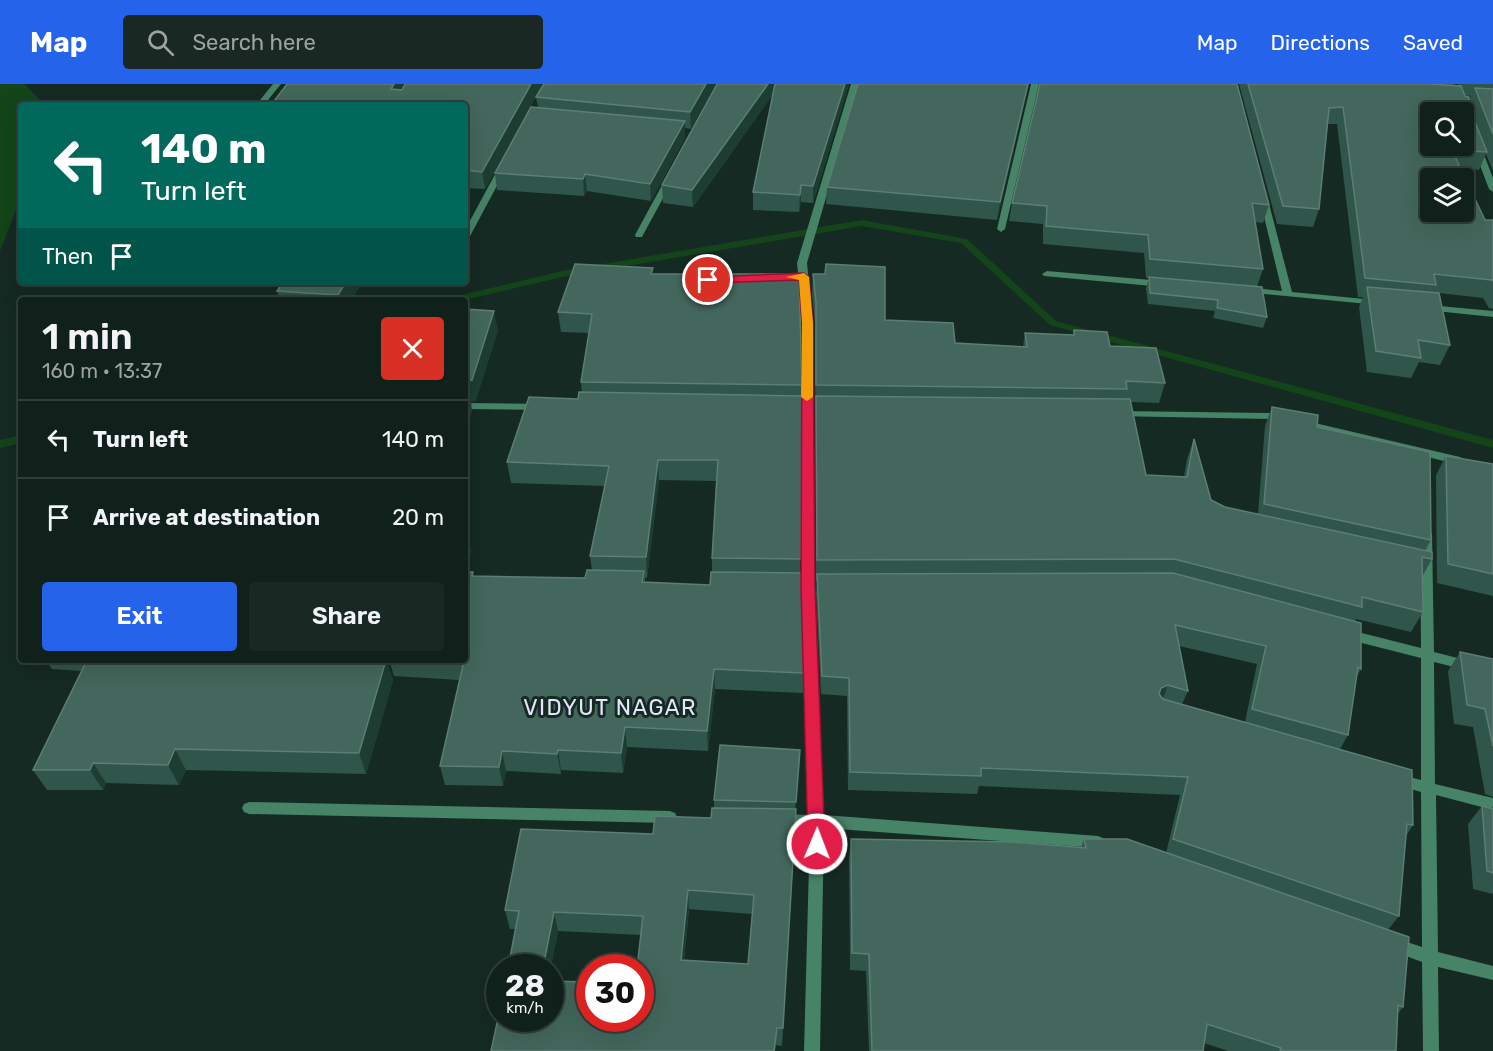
<!DOCTYPE html>
<meta charset="utf-8">
<style>
body{margin:0;font-family:Rubik,sans-serif;background:#192823;color:#f1f3f6;height:100vh;display:flex;flex-direction:column;font-size:22px;white-space:nowrap}
*{box-sizing:border-box;margin:0}
p{font-size:20px;color:#9ca3a2}
.icon{flex:none;width:33px;height:33px;fill:none;stroke:currentColor;stroke-width:2;stroke-linecap:round;stroke-linejoin:round}
.map{position:relative;flex:1;overflow:hidden}
.drawer{position:absolute;left:18px;top:213px;width:450px;height:366px;display:flex;flex-direction:column;background:#10201a;border-radius:6px;box-shadow:0 6px 24px #0002,0 0 0 2px #303e39}
.drawer>*{flex:none}
.hud{position:absolute;left:18px;top:18px;width:450px;height:183px;border-radius:6px;box-shadow:0 6px 24px #0002,0 0 0 2px #303e39;background:#00695c;color:#fff;overflow:hidden}
.buttons{position:absolute;left:1420px;top:18px;display:grid;gap:12px}
.buttons a{display:grid;place-items:center;width:54px;height:54px;border-radius:6px;background:#10201a;box-shadow:0 6px 24px #0002,0 0 0 2px #303e39;font-size:30px}
.speed{position:absolute;left:486px;top:870px;display:flex;gap:12px;font-size:30px;font-weight:700;text-align:center}
.speed>*{display:grid;place-content:center;width:78px;height:78px;border-radius:50%;background:#10201a;box-shadow:0 6px 24px #0002,0 0 0 2px #303e39;line-height:1}
.speed small{font-size:15px;font-weight:400}
.speed .limit{border:9px solid #d22;background:#fff;color:#111}
.pin{position:absolute;display:grid;place-items:center;width:51px;height:51px;color:#fff;margin:-26px;border:3px solid #fff;border-radius:50%;box-shadow:0 2px 6px #0007}
.me{position:absolute;width:66px;margin:-33px;rotate:1deg;stroke-linejoin:round;filter:drop-shadow(0 0 4px #0008)}
.turn{display:flex;align-items:center;gap:21px;height:126px;padding:0 24px;font-size:27px}
.turn .icon{width:78px;height:78px;stroke-width:2.5}
.turn b{display:block;font-size:42px;line-height:51px}
.then{display:flex;align-items:center;height:57px;padding:0 24px;background:#0003;gap:12px;font-size:22px}
.round{display:grid;place-items:center;flex:none;width:63px;height:63px;border-radius:6px;background:#192823}
.head{display:flex;align-items:center;justify-content:space-between;height:102px;padding:0 24px}
h1{font-size:36px;font-weight:600;line-height:45px}
.cta{display:flex;gap:12px;margin-top:auto;padding:12px 24px}
.cta a{flex:1;height:69px;border-radius:6px;background:#2563eb;color:#fff;font-size:24px;font-weight:600;line-height:69px;text-align:center}
.cta a+a{background:#192823;color:#f1f3f6}
ul{padding:0;list-style:none}
li{display:flex;align-items:center;gap:18px;height:78px;padding:0 24px;border-top:2px solid #303e39}
li div{flex:1}
li b{display:block;font-size:22px}
li em{font-style:normal}
header{display:flex;align-items:center;gap:36px;box-sizing:border-box;height:84px;padding:0 30px;background:#2563eb;color:#fff}
header strong{font-size:28px}
nav{display:flex;gap:33px;margin-inline-start:auto;font-size:21px}
.search{width:420px;height:54px;background:#192823;display:flex;align-items:center;gap:15px;box-sizing:border-box;padding:0 21px;border-radius:6px;color:#9ca3a2;font-size:22px}
.map>svg:first-child{display:block}
.water{fill:#134519}
.lines{fill:none;stroke-linecap:round;stroke-linejoin:round}
.stream{fill:#134519;fill-rule:evenodd}
.minor{fill:#468367;fill-rule:evenodd}
.wall{fill:#30554a;fill-rule:evenodd}
.shaded-wall{fill:#1d3d33}
.building{fill:#43675c;stroke:#5c7e73;stroke-width:1.5;fill-rule:evenodd}
.route{fill:#e11d48;stroke:#92132f;stroke-width:1.5}
.slow{fill:#f59e0b}
.labels{text-anchor:middle;dominant-baseline:central;stroke-width:6;stroke-linejoin:round;paint-order:stroke}
.neighbourhood-label{font-size:22px;letter-spacing:1.5px;fill:#e3e6fb;stroke:#152a23}
</style>
<header>
<strong>Map</strong>
<div class="search"><svg class="icon" aria-label="search" viewBox="0 0 24 24"><circle cx="10" cy="10" r="6"/><path d="M15 15l6 6"/></svg>Search here</div>
<nav><a>Map</a><a>Directions</a><a>Saved</a></nav>
</header>
<div class="map">
<svg width="1493" height="967" viewBox="0 0 1493 967">
<rect width="100%" height="100%" fill="#152a23"/>
<!-- water -->
<path class="water" d="M0 0H25L44 21H21V113L0 167Z"/>
<g class="lines">
<!-- stream -->
<g class="stream">
<path d="M862 136 967 155 1056 237 1493 356V364L1050 241 961 159 862 142 562 193 464 216H447L449 214 562 187Z"/>
<path d="M21 351V359L0 364V356Z"/>
</g>
<!-- minor -->
<g class="minor">
<path d="M273 0H281L264 21H256Z"/>
<path d="M851 0H859L807 179 813 239 814 503 824 731 1098 752 1103 754 1105 758 1103 762 1098 764 824 744 820 967H804L810 743 775 740 773 736 775 732 780 730 810 731 802 503 803 239 797 179Z"/>
<path d="M1031 0H1039L1005 145 1001 148 997 145Z"/>
<path d="M1474 61 1481 63 1493 94V108L1489 105 1473 63Z"/>
<path d="M500 81 507 83 469 154 465 157V146Z"/>
<path d="M667 92 674 94 643 151 642 153H636L635 151Z"/>
<path d="M1263 109 1267 112 1292 208 1375 216 1378 217V221L1243 208 1241 206 1246 203 1282 207 1259 112Z"/>
<path d="M1047 187 1163 197 1168 200 1163 203 1044 192 1042 190Z"/>
<path d="M1429 221 1493 227V233L1426 226V222Z"/>
<path d="M465 319 542 320 547 323 542 326 465 325Z"/>
<path d="M1117 327 1270 329 1286 333 1287 335 1282 338 1270 335 1113 332 1112 330 1113 328Z"/>
<path d="M1302 336 1460 373 1466 377 1460 381 1298 341 1297 339Z"/>
<path d="M1426 446 1432 450 1434 568 1493 583V593L1434 578 1435 700 1493 714V726L1436 711 1438 868 1493 882V896L1438 883 1439 967H1423L1422 878 1390 866 1387 861 1390 856 1395 854 1422 863 1421 708 1393 700 1391 696 1393 692 1398 690 1421 696V574L1346 555 1342 553 1340 550 1342 547 1346 545 1421 564 1420 450Z"/>
<path d="M249 718 670 727 675 729 677 733 675 737 670 739 249 730 244 728 242 724 244 720Z"/>
</g>
</g>
<!-- wall -->
<g class="wall">
<path d="M287 0H402L403 5 405 0H543L485 105 465 104V21Z"/>
<path d="M544 0H715L691 45 685 44V54L651 117 587 107 584 112 497 106 495 89 538 23 536 13Z"/>
<path d="M717 0H849L813 119 801 118 799 128 753 126V108L773 10 693 123 663 119 662 101Z"/>
<path d="M1029 0 997 136 826 120 827 103Z"/>
<path d="M1040 0 1269 121 1263 139 1255 138 1263 185 1257 203 1267 233 1263 244 1213 234 1215 227 1148 220 1146 204 1149 194H1146L1144 169 1043 160V140L1009 137 1012 119Z"/>
<path d="M1239 0H1455L1454 2H1459L1458 0H1493V87L1486 70 1479 86 1461 84 1485 136H1493V225L1489 224 1483 214 1439 209 1450 261 1440 281 1419 278 1411 294 1367 288 1359 223 1363 213H1358L1337 40H1328L1319 125 1313 143 1277 140ZM1465 11 1471 12 1469 17 1465 12Z"/>
<path d="M653 190 802 301 800 489 804 589 803 609 715 605 708 667 627 663 623 689 561 686V690L506 687 503 702 445 701 440 682 459 596 394 592 389 576H465L473 488 474 492 585 494 592 486 590 472 605 402 511 399 507 378 578 315 582 308 581 298 589 249 561 248 558 228ZM659 396 716 397 712 474V488L710 501 645 498V494H647Z"/>
<path d="M813 190 885 236 955 259 1023 263 1025 249 1073 251 1074 246 1110 262 1165 299 1159 319 1130 318 1146 391 1184 393 1187 375 1194 355 1211 416 1225 423 1258 430 1265 342 1272 323 1317 343 1431 456 1425 467 1432 475 1422 493 1423 528 1411 548 1356 535 1355 537 1361 585 1356 594 1348 651 1340 665 1413 741 1406 752 1399 832 1388 846 1403 923 1397 931 1396 967H1228L1204 959 1203 967H869L866 887 850 886 849 774 851 755 1081 764 1084 755 1166 769 1180 711 979 702 977 710 848 706 847 612 821 610 816 509 817 497H816L815 239 812 209ZM1179 562 1257 580 1245 638 1182 620 1188 607Z"/>
<path d="M283 198H442L440 203 361 200 351 216H280L277 207Z"/>
<path d="M1446 372 1493 380V512L1437 499 1436 391Z"/>
<path d="M1460 568 1493 575V713L1485 710 1473 643 1454 640 1448 587Z"/>
<path d="M46 576H386L393 596 366 690 186 686 179 701 106 699 103 706H47L33 686 82 587 52 585Z"/>
<path d="M800 666 795 728 782 962 776 961 775 967H491L640 934 641 851 558 847 550 887V884L515 845H510L505 826 653 750 711 734 714 724V716ZM689 825 752 830 748 880 684 877Z"/>
<path d="M1482 722 1491 725 1493 722V810L1473 805 1468 740Z"/>
</g>
<!-- shaded-wall -->
<g class="shaded-wall">
<path d="M394 0H402L403 7 391 5Z"/>
<path d="M531 0H543L485 105 482 88Z"/>
<path d="M706 0H715L691 45 690 28Z"/>
<path d="M768 0H777V4L693 123 692 106Z"/>
<path d="M845 0H849L813 119V102Z"/>
<path d="M1028 0H1029L997 136 1000 118Z"/>
<path d="M685 37V54L651 117 650 100Z"/>
<path d="M585 90 587 107 584 112 583 95Z"/>
<path d="M801 101V118L799 128 800 111Z"/>
<path d="M346 198H361V200L351 216H339L338 211Z"/>
<path d="M494 227 498 247 476 317 471 318 472 327 465 351V297Z"/>
<path d="M658 376 659 396 647 494 646 473Z"/>
<path d="M467 447 471 468 465 487V453Z"/>
<path d="M386 576 393 596 366 690 359 669Z"/>
<path d="M714 585 715 605 708 667 707 647Z"/>
<path d="M1168 601 1161 620 1154 622 1161 604Z"/>
<path d="M625 643 627 663 623 689 621 669Z"/>
<path d="M175 665 186 686 179 701 168 681Z"/>
<path d="M558 666 561 686V690L557 670Z"/>
<path d="M502 667 506 687 503 702 499 683Z"/>
<path d="M93 679 106 699 103 706 90 686Z"/>
<path d="M688 806 689 825 682 894 681 876Z"/>
<path d="M554 828 558 847 550 887V884H543Z"/>
</g>
<!-- building -->
<g class="building">
<path d="M287 0H394L391 5 402 6 405 0H531L482 88 465 86V21H271Z"/>
<path d="M544 0H706L690 28 536 13Z"/>
<path d="M717 0H768L692 106 662 101Z"/>
<path d="M775 0H845L813 102 801 101 800 111 753 108Z"/>
<path d="M858 0H1028L1000 118 827 103Z"/>
<path d="M1040 0H1237L1269 121 1252 119 1263 185 1150 175 1148 151 1046 142 1047 122 1012 119Z"/>
<path d="M1248 0H1431L1461 2 1465 12 1469 13V23L1487 68 1452 66 1485 136H1493V197L1492 196 1434 190 1436 201 1365 194 1343 23 1329 24 1319 125 1283 122ZM1431 28H1464V62H1431ZM1431 94H1464V128H1431Z"/>
<path d="M1475 4 1493 5V50Z"/>
<path d="M531 23 685 37 650 100 585 90 583 95 495 89Z"/>
<path d="M575 180 653 184 651 190H799L802 301 581 298 592 230 558 228Z"/>
<path d="M826 180 885 183V236L953 239 955 259 1027 263 1025 249 1074 251V246L1107 248 1110 262 1156 264 1165 299 1126 297 1127 305 816 301V219L813 190H825Z"/>
<path d="M1149 193 1262 203 1267 233 1217 224 1218 216 1150 209Z"/>
<path d="M283 198H346L338 211 277 207Z"/>
<path d="M1367 203 1439 209 1450 261 1418 256 1421 274 1376 267Z"/>
<path d="M465 225 494 227 472 296 465 297Z"/>
<path d="M465 306 468 307 465 317Z"/>
<path d="M579 308 802 312 801 475 712 474 718 376H658L646 473 590 472 609 382 507 378 529 313 578 315Z"/>
<path d="M816 312 1130 315 1146 391 1187 393 1194 355 1211 416 1225 423 1432 468V475L1422 473 1423 528 1362 513V523L1174 475 817 476Z"/>
<path d="M1272 323 1318 331 1317 343 1430 368 1431 456 1264 420Z"/>
<path d="M1446 372 1493 380V490L1448 480Z"/>
<path d="M587 486 644 487 642 498 710 501 711 488 801 489 804 589 714 585 707 647 625 643 621 669 558 666 557 670 502 667 499 683 440 682 464 577 449 576H465V488H473L472 492 585 494Z"/>
<path d="M1173 489 1361 539V585L1358 583 1348 651 1252 625 1266 562 1175 541 1188 607 1168 601 1161 604 1159 610 1163 615 1412 686 1413 741 1407 740 1399 832 1173 755 1188 693 981 684V692L850 688 849 594 822 592 817 490Z"/>
<path d="M1460 568 1493 575V662L1485 625 1467 621Z"/>
<path d="M87 576H386L359 669 175 665 168 681 93 679 90 686H33Z"/>
<path d="M720 661 800 666 796 718 714 716Z"/>
<path d="M1482 722 1493 725V789L1487 787Z"/>
<path d="M712 724 796 725 783 944H777L774 967H491L500 925V934H550V897L590 898V934H640V884H637L643 832 554 828 543 884H508L519 827 505 826 521 745 653 750 655 732 711 734ZM688 806 754 811 748 880 681 876Z"/>
<path d="M851 755 1014 758 1086 764 1084 755H1127L1409 853 1403 923 1398 921 1396 967H1280L1281 964 1207 940 1203 967H872L869 870 852 869Z"/>
</g>
<!-- route -->
<path class="route" d="M804 189 809 193 813 239 815 503 825 760 823 765 817 767 811 765 808 760 801 503 802 239 799 196 708 199 703 196 708 193Z"/>
<!-- slow -->
<path class="slow" d="M804 189 809 193 813 239V313L807 317 801 313 802 239 799 196 786 193Z"/>
<g class="labels">
<!-- neighbourhood labels -->
<g class="neighbourhood-label">
<text x="610" y="623">VIDYUT NAGAR</text>
</g>
</g>
</svg>
<div class="buttons">
<a><svg class="icon" aria-label="search" viewBox="0 0 24 24"><circle cx="10" cy="10" r="6"/><path d="M15 15l6 6"/></svg></a>
<a><svg class="icon" aria-label="layers" viewBox="0 0 24 24"><path d="M12 4l9 5-9 5-9-5zM3 14l9 5 9-5"/></svg></a>
</div>
<div class="speed"><div>28<small>km/h</small></div><div class="limit">30</div></div>
<div class="pin" style="left:708px;top:196px;background:#d93025"><svg class="icon" aria-label="arrive" viewBox="0 0 24 24"><path d="M6 21V4h12l-3 4 3 4H6"/></svg></div>
<svg class="me" style="left:817px;top:760px" viewBox="-20 -20 40 40"><circle r="17" fill="#e11d48" stroke="#fff" stroke-width="3"/><path d="M0-11L8 9 0 5-8 9z" fill="#fff"/></svg>
<div class="hud">
<div class="turn"><svg class="icon" aria-label="left" viewBox="0 0 24 24"><path d="M17 20v-9H6M10 6l-5 5 5 5"/></svg><div><b>140 m</b>Turn left</div></div>
<div class="then">Then<svg class="icon" aria-label="arrive" viewBox="0 0 24 24"><path d="M6 21V4h12l-3 4 3 4H6"/></svg></div>
</div>
<section class="drawer">
<div class="head"><div><h1>1 min</h1><p>160 m · 13:37</p></div><a class="round" style="background:#d93025;color:#fff"><svg class="icon" aria-label="close" viewBox="0 0 24 24"><path d="M6 6l12 12M18 6L6 18"/></svg></a></div>
<ul>
<li><svg class="icon" aria-label="left" viewBox="0 0 24 24"><path d="M17 20v-9H6M10 6l-5 5 5 5"/></svg><div><b>Turn left</b></div><em>140 m</em></li>
<li><svg class="icon" aria-label="arrive" viewBox="0 0 24 24"><path d="M6 21V4h12l-3 4 3 4H6"/></svg><div><b>Arrive at destination</b></div><em>20 m</em></li>
</ul>
<div class="cta"><a>Exit</a><a>Share</a></div>
</section>
</div>
